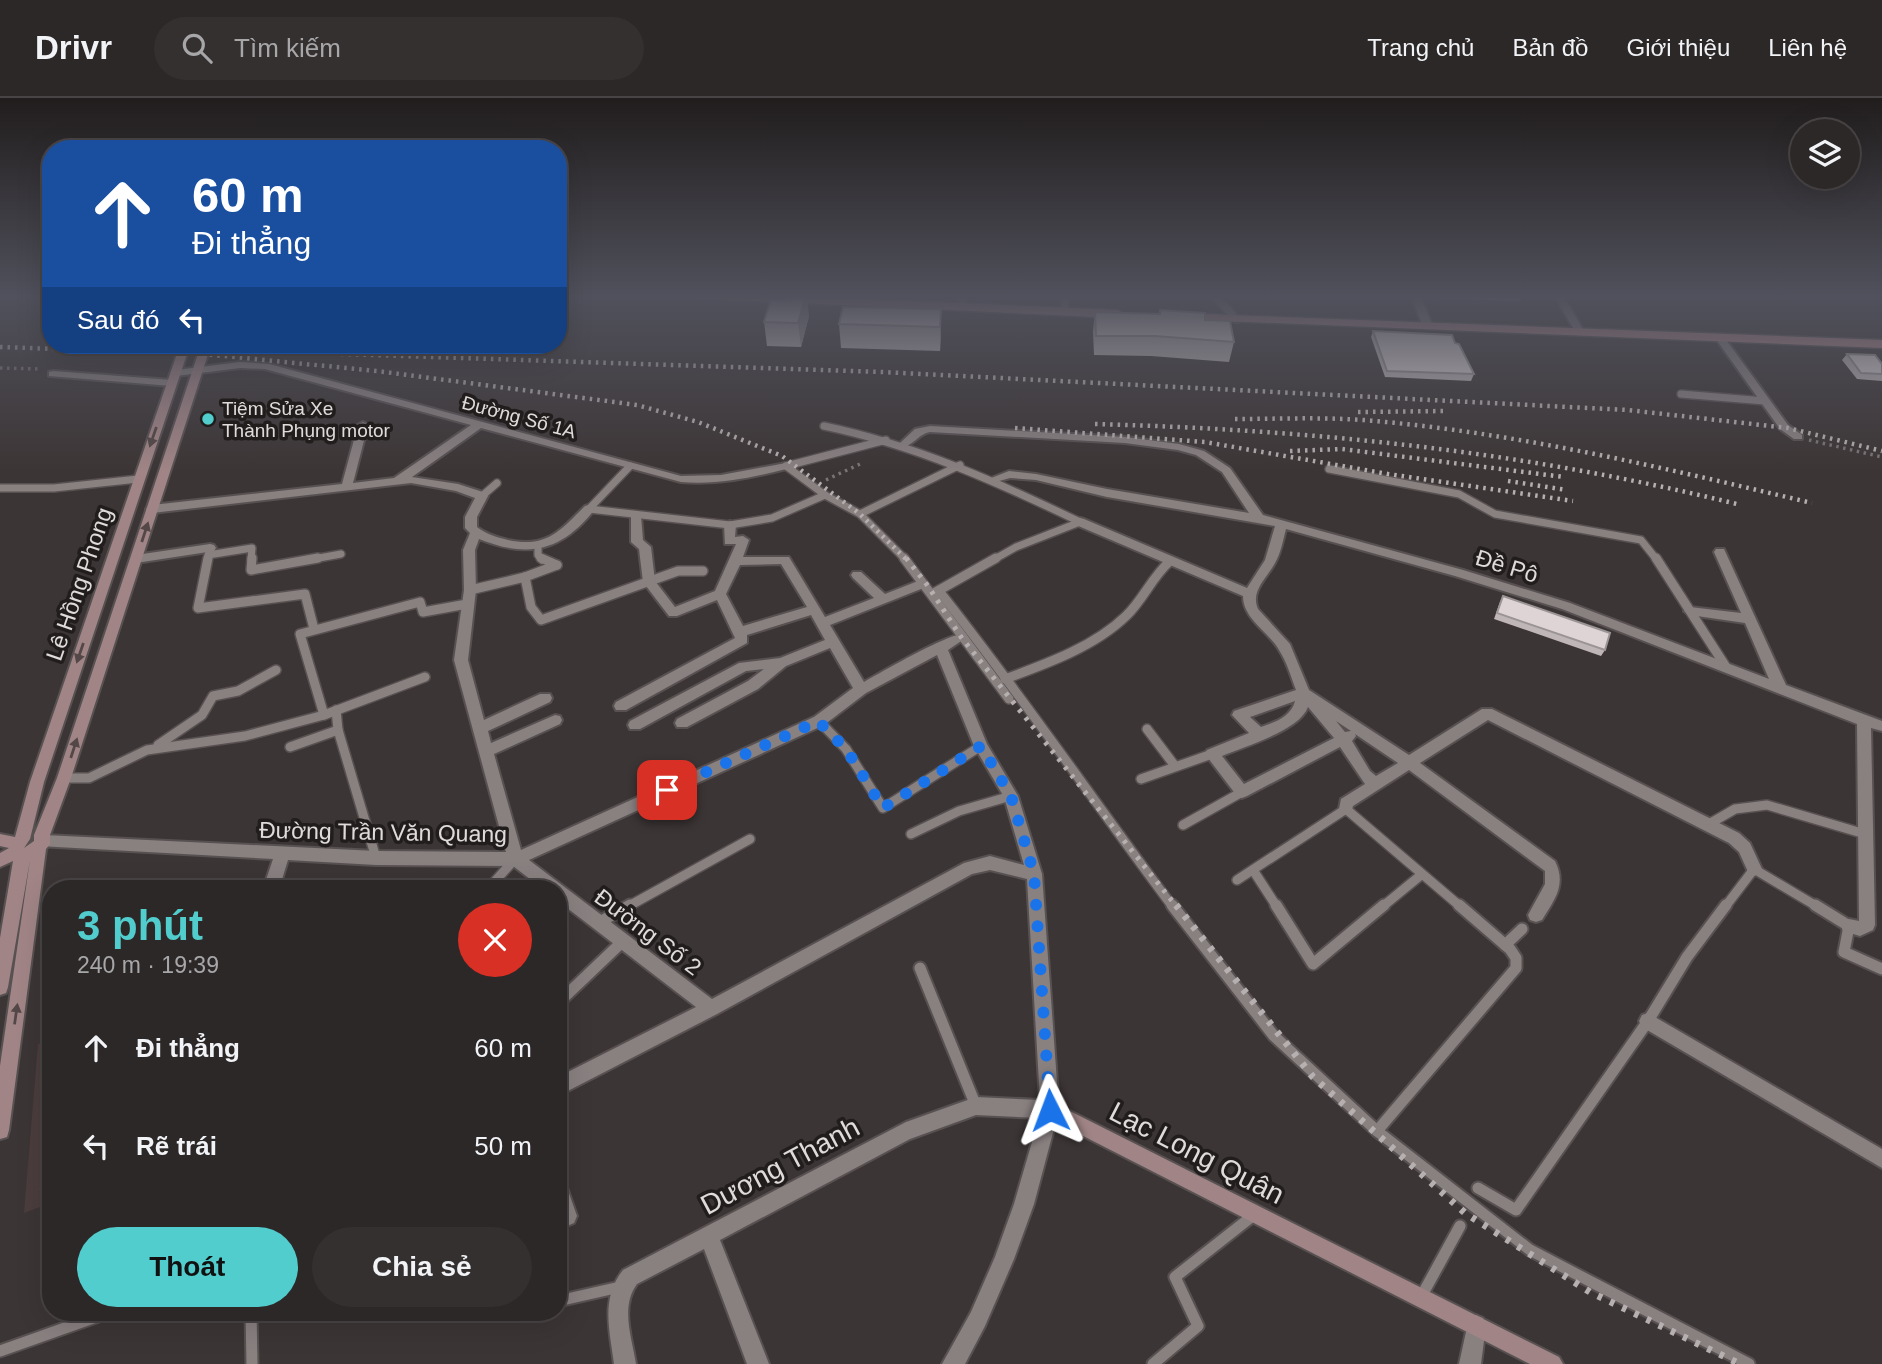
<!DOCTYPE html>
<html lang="vi">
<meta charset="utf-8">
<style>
body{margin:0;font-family:Helvetica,sans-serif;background:#353030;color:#f1f3f6;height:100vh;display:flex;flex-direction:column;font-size:26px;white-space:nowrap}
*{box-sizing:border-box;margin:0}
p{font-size:23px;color:#a7a6a8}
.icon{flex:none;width:38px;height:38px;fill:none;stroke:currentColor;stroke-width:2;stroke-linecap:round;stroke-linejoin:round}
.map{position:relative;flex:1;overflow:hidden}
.panel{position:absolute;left:42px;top:782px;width:525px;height:441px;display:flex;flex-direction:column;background:#2d2828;border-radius:28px;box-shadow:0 7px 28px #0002,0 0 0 2px #484445}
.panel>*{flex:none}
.hud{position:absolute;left:42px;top:42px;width:525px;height:214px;border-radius:28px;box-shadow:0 7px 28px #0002,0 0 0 2px #484445;background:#1a4fa0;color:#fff;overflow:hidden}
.controls{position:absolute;left:1790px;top:21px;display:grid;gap:14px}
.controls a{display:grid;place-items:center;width:70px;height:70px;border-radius:50%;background:#2d2828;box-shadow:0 7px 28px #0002,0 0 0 2px #484445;font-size:35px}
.pin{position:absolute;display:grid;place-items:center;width:60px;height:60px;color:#fff;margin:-30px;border-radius:14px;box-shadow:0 4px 10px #0006}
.me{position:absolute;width:77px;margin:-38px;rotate:357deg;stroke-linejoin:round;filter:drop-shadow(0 0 5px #0008)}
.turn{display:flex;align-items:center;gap:24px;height:147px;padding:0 35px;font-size:32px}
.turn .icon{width:91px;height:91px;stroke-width:2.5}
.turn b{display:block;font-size:49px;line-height:60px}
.then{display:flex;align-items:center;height:66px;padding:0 35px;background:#0003;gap:14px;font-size:26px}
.round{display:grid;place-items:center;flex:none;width:74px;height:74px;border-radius:37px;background:#353030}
.headline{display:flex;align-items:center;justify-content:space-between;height:119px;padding:0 35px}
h1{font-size:42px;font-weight:800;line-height:52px;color:#52cdcd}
.cta{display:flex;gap:14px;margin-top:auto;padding:14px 35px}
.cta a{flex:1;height:80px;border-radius:42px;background:#52cdcd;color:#111;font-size:28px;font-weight:800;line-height:80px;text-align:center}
.cta a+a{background:#353030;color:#f1f3f6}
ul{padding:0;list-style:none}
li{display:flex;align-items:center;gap:21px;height:98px;padding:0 35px}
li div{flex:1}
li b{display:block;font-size:26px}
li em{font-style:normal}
header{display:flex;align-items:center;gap:42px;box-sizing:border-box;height:98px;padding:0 35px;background:#2d2828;border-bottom:2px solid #484445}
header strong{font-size:33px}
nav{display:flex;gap:38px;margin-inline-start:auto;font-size:24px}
.search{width:490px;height:63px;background:#353030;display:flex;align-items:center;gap:18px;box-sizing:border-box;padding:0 24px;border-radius:38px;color:#a7a6a8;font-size:26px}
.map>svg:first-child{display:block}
.built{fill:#4b3d3d}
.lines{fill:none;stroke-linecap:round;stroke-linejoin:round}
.lane-far2-casing{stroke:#585152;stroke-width:10}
.lane-far1-casing{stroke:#585152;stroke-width:12}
.lane-casing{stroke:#585152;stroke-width:15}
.street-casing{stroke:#585152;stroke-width:4}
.secondary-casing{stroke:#585152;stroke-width:4}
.primary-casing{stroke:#585152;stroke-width:3}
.path{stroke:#7a7474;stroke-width:3.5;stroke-dasharray:2.5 4.5;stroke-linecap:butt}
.lane-far2{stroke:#898080;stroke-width:7}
.lane-far1{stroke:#898080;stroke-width:9}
.lane{stroke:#898080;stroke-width:11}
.street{fill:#898080;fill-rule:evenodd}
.secondary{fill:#a18586;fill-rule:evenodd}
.primary{fill:#ba8a8d;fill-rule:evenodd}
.rail-far2{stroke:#b6b0b0;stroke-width:4.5;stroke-dasharray:2.5 5;stroke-linecap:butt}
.rail-far1{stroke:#b6b0b0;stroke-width:5;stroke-dasharray:3.5 7;stroke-linecap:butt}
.rail{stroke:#b6b0b0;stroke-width:7;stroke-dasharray:4.5 9;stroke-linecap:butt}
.wall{fill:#bfb6b7}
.shaded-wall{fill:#9b9495}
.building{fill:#ded4d5;stroke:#9b9495;stroke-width:2}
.oneway{fill:#544747}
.route{stroke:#1a73e8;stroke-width:12;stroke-dasharray:0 21.6}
.poi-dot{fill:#52cdcd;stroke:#211d1d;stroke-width:2.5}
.labels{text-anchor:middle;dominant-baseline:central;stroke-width:7;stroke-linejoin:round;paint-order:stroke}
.far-poi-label{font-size:19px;fill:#e0dbdb;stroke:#211d1d;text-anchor:start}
.far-street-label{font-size:19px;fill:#e0dbdb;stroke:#211d1d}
.street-label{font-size:23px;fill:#e0dbdb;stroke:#211d1d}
.near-street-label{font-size:28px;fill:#e0dbdb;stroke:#211d1d}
</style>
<header>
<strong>Drivr</strong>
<div class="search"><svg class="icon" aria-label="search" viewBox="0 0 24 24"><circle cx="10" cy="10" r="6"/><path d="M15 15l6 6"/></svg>Tìm kiếm</div>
<nav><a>Trang chủ</a><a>Bản đồ</a><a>Giới thiệu</a><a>Liên hệ</a></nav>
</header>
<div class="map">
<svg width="1882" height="1266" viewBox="0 0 1882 1266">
<rect width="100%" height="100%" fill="#3c3535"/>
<!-- built -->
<path class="built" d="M51 942V1105L24 1115 38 946Z"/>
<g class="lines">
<!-- lane-far2 casing -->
<g class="lane-far2-casing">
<g id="lane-far2">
<path d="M1064 213 1066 197"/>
<path d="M1681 296 1765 303"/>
<path d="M824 328C915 347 997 384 1080 424"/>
<path d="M786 368 825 397 860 416 906 462"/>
<path d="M786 368 886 342"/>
<path d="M1329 371 1459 396 1495 416 1641 442 1657 462"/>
<path d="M0 390H54L138 381"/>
<path d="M482 398 497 385"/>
<path d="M589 411 730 427 772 420 825 397"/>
<path d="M589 411 630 368"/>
<path d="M860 416 960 367"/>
<path d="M538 450V457L542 462"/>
<path d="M208 457 252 450 251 462"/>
<path d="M208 462 210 450"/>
<path d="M308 462 341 456"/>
<path d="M993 462 1016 449 1080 424"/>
</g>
</g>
<!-- lane-far1 casing -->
<g class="lane-far1-casing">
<g id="lane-far1">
<path d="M208 460 198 510 305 496 314 531"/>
<path d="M252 460 251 472 318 460"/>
<path d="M541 460 557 467"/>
<path d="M904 460 1009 601"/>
<path d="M1656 460 1726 569"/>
<path d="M525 479 531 509 541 522 678 473H703"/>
<path d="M470 492 525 479 557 467"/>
<path d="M939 493C1021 596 1094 704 1173 809"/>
<path d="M934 495 996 460"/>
<path d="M1005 581C1046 566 1094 549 1126 518 1143 502 1152 479 1170 463"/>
<path d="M336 612 338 632 376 760"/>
<path d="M324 617 300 536 420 504 423 514 467 506"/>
<path d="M819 623 846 651 883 710 981 648"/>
<path d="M1147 631 1175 668"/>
<path d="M158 647 202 617 213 598 238 593 276 572"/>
<path d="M290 649 338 632"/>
<path d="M64 680H89L147 652 245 638 324 617 425 579"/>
<path d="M1141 681 1212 656"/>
<path d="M1709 726 1735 711 1767 707 1865 736"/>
<path d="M1183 727 1242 694"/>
<path d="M911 736 959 713 1011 698"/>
<path d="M1253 772 1277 809"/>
<path d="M1237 782 1346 711 1461 809"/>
<path d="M488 791 515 761"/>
<path d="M627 809 750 741"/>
<path d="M1382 809 1421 777"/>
<path d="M1725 809 1754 771 1818 809"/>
</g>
</g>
<!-- lane casing -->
<g class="lane-casing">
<g id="lane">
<path d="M1172 807 1274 938 1377 1033 1530 1152 1749 1266"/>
<path d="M1276 807 1313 866 1384 807"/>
<path d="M1815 807 1849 828 1844 854 1882 871"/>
<path d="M598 825 630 807"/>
<path d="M1505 847 1522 831"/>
<path d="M920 870 976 1008"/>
<path d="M558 905 622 844"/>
<path d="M1377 1033 1516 870V860L1510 851 1459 807"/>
<path d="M1478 1090 1516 1112 1648 923 1687 859 1726 807"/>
<path d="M1421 1199 1460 1128"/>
<path d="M558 1203 620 1189"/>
<path d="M251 1214 252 1266"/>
<path d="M0 1253 110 1214"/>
<path d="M1153 1266 1198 1228 1175 1179 1255 1116"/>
</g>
</g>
<!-- street casing -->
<g class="street-casing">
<g id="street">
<path d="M956 197H965L966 210H960Z"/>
<path d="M1209 197H1219L1240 220V224H1234Z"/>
<path d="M1411 197H1420L1433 229 1431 231 1423 229Z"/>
<path d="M1554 197H1563L1585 235 1583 237H1577Z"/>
<path d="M1718 239H1724L1788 327 1802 337V341H1794L1780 331 1716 241Z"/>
<path d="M240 264 269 266 681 378 721 377 786 365 792 368 786 371C751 380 717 387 681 384L481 330 412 379 458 386 486 395 488 398 477 419V429C486 436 496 439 508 442 546 450 559 434 585 408L589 407 595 411C562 453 529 461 479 441L475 452 476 492 468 562 484 622 540 596H550L552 600 550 604 488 633 491 645 555 617 560 618 562 622 560 626 494 656 521 752 814 619 853 590 830 550 786 568 758 591 687 629H677L675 625 677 621 748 583 764 571 746 573 640 631H630L628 627 630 623 739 565 780 560 825 542 811 517 747 537V545L626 612H616L614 608 616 604 735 540 717 502 677 518H669L643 484 639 451 631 444V415H639L641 418 643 442 651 449 655 483 675 509 715 493 736 446H725L724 427 730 423 736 427 735 439 743 438 749 442 743 459H789L825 519 874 500 853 480 851 477 853 474H861L885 496 918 483H926L928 486 926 489 830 527 864 584C882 574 952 533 966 536L967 539 948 552 987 646 1018 698 1042 776 1059 1012 1034 1106 1014 1161 985 1228 965 1266H942L971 1214 995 1159 1014 1106 1039 1020 976 1017 910 1041 720 1142 769 1266H747L704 1151 637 1186C620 1209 632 1240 636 1266H614C610 1233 600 1201 623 1172L906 1024 976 999 1040 1002 1027 781 990 772 972 776 717 916 558 998V979L696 909 558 803V791H543L513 768 376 767 288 762 279 791H263L273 761 39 748 36 743 39 738 44 737 376 753 506 754 454 562 464 492 463 452 470 435 465 430V419L475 400 456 393 411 385 152 415 146 411 152 407 342 386 358 327 363 324 368 327 353 385 394 380 471 327 265 271 240 270 176 278 171 275 176 272ZM781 466 807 509 743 528 726 496 740 467ZM937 557 974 648 1004 699 1024 767 990 758 964 765 712 901 529 762 824 627 866 595Z"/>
<path d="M53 273 172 282 177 285 172 288 49 278V274Z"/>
<path d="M930 328 1125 339 1179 346 1204 353 1230 370 1263 417 1463 472 1570 505 1769 581 1745 525 1690 517 1684 513 1690 509 1741 515 1714 454 1716 451H1724L1786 587 1882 623V633L1871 630 1875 827 1873 832 1860 838 1843 833 1841 828 1843 823 1849 821 1859 823 1857 626 1562 511 1455 478 1286 431C1283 442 1281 455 1275 465 1267 480 1250 493 1258 511L1290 546 1309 592 1409 657 1482 611H1492L1739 735 1750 745 1762 771 1759 776 1754 778 1749 776 1739 754 1729 745 1488 622 1420 665 1555 763C1567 787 1554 802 1542 822L1536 824 1530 822 1528 817 1545 786V773L1409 672 1353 708 1351 715 1346 717 1341 715 1339 711 1341 701 1365 686 1340 649 1247 698 1242 700 1237 698 1205 656 1207 652 1249 635 1232 617 1234 613 1296 592C1291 579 1287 564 1279 552 1269 534 1243 521 1243 498L1076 427 1074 424 1080 420 1084 421 1247 490 1265 462 1275 428 1107 399 1036 382 1010 380 992 385 986 382 1009 373 1036 376 1107 391 1249 415 1222 374 1196 357 1178 352 1125 345 930 334C919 336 914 346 904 349L899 346 915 331ZM1295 603C1291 619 1275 624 1261 629L1250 619ZM1308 609 1334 640 1244 686 1222 658C1245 648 1299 633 1308 609ZM1336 623 1351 633 1345 634ZM1355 636 1398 665 1376 678 1370 673 1352 643 1356 638Z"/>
<path d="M210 446 214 447 216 450 214 453 136 465 130 461 136 457Z"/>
<path d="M1648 915 1882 1051V1070L1642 929 1639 923 1642 917Z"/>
<path d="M558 1082 565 1084 577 1118 574 1125 567 1128 560 1125 558 1120Z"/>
<path d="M1476 1217 1483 1220 1486 1227 1481 1266H1459L1469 1220Z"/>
</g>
</g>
<!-- secondary casing -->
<g class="secondary-casing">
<g id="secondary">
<path d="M180 247H190L44 684 30 741 24 750 34 743V737L57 680 201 247H211L71 680 50 737V746L46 751 9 1032 7 1039 0 1041V968L30 762 8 889 6 895 0 897V840L13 763 0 769V755L9 750 0 748V736L15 739 30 684Z"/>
<path d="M1050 1003 1559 1259 1563 1266H1530L1044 1018 1041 1012 1044 1006Z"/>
</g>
</g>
<!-- primary casing -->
<g class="primary-casing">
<g id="primary">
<path d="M687 197H781L1118 212 1124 216 1118 220 692 200Z"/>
<path d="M1181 215 1882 242V250L1177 221V217Z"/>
</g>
</g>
<!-- path -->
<g class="path">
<path d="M0 270 41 271"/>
<path d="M1809 342 1882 359"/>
<path d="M826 382 862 365"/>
</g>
<!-- lane-far2 -->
<use href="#lane-far2" class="lane-far2"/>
<!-- lane-far1 -->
<use href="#lane-far1" class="lane-far1"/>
<!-- lane -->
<use href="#lane" class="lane"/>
<!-- street -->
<use href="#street" class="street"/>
<!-- secondary -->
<use href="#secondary" class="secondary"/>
<!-- primary -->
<use href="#primary" class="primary"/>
<!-- rail-far2 -->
<g class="rail-far2">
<path d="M0 249 203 256 377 273 637 307 698 324 782 358 860 416 907 462"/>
<path d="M281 254 883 274 1628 312 1788 330 1882 353"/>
<path d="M1358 314 1445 313"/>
<path d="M1235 321C1277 321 1320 319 1363 322 1515 334 1664 370 1812 405"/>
<path d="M1095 326C1317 332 1521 353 1737 406"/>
<path d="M1015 330 1205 344 1388 376 1573 403"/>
<path d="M1290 353 1342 351 1564 379"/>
<path d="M1508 383 1567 392"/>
</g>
<!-- rail-far1 -->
<path class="rail-far1" d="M906 460 928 488 961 539 1177 809"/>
<!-- rail -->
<path class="rail" d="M1176 807 1313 979 1465 1115 1590 1194 1740 1266"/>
</g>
<!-- wall -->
<g class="wall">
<path d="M1427 197H1522L1519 203 1428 200Z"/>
<path d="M941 211V235L940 253 841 250 839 226Z"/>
<path d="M1095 214 1205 222 1234 244 1229 264 1151 258 1094 257 1093 233Z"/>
<path d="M809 218 801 249 767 248 764 224Z"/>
<path d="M1373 233 1455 245 1474 276 1471 283 1385 279 1371 239Z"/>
<path d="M1847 256 1882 266V283L1857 281 1842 262Z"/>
<path d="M1503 498 1605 552 1601 558 1494 521 1500 504Z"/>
</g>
<!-- shaded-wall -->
<g class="shaded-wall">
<path d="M806 197H807L809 218 801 249 798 225Z"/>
<path d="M941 211V235L940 253V229Z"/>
<path d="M51 1086V1093H50L41 1090Z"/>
</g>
<!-- building -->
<g class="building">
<path d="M785 197H806L798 225 764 224 771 201 784 202Z"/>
<path d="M843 209 941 211 940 229 839 226Z"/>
<path d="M1160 212 1205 215V222L1230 223 1234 244 1155 238H1096L1095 214 1160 216Z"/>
<path d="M1373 233 1452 237 1455 245 1459 246 1474 276 1387 273Z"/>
<path d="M1847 256 1875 257 1882 266V276L1861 275Z"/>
<path d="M1503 498 1610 535 1605 552 1497 515Z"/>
<path d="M51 1044V1086L41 1090 44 1047Z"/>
</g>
<!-- one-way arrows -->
<defs><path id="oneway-solid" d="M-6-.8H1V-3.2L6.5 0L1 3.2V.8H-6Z" transform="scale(1.75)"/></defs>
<g class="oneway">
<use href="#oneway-solid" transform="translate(153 339) rotate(109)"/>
<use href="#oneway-solid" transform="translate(145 434) rotate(-72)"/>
<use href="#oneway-solid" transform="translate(80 555) rotate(109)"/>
<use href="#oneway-solid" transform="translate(74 650) rotate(-72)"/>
<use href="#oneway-solid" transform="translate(16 916) rotate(-82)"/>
</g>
<!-- sky -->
<linearGradient id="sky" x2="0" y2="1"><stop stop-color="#211d1d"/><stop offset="0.53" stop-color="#50515c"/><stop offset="1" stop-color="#50515c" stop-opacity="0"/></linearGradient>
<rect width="1882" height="375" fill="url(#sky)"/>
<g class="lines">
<!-- route -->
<path class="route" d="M667 692 818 623 846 651 883 710 981 648 1011 698 1034 776 1050 1012"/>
</g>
<!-- markers -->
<circle class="poi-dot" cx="208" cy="321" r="7"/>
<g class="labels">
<!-- far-poi labels -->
<g class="far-poi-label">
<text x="222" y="310">Tiệm Sửa Xe<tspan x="222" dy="22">Thành Phụng motor</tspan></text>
</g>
<!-- far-street labels -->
<g class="far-street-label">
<text transform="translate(519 319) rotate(15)">Đường Số 1A</text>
</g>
<!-- street labels -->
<g class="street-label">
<text transform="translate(1507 468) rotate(17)">Đề Pô</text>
<text transform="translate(79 486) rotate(-71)">Lê Hồng Phong</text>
<text transform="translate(383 734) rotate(1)">Đường Trần Văn Quang</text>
<text transform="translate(648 834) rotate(37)">Đường Số 2</text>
</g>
<!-- near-street labels -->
<g class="near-street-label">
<text transform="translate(1197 1055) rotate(27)">Lạc Long Quân</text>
<text transform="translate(780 1068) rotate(-28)">Dương Thanh</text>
</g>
</g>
</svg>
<div class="controls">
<a><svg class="icon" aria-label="layers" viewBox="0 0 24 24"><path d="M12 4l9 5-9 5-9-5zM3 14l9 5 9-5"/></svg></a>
</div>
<div class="pin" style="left:667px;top:692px;background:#d93025"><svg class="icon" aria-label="arrive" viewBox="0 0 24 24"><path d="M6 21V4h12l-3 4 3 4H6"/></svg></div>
<svg class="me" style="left:1050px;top:1012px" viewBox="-20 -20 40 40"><path d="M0-17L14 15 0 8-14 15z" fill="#1a73e8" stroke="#fff" stroke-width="4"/></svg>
<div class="hud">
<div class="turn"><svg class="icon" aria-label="ahead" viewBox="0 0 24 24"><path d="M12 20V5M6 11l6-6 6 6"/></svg><div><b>60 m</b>Đi thẳng</div></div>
<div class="then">Sau đó<svg class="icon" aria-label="left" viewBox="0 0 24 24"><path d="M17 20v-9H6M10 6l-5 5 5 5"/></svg></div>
</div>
<section class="panel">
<div class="headline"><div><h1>3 phút</h1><p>240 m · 19:39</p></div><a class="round" style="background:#d93025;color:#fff"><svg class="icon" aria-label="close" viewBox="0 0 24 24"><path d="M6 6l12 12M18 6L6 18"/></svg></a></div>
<ul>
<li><svg class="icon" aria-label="ahead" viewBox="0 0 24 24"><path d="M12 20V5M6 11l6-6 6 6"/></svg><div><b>Đi thẳng</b></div><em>60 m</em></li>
<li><svg class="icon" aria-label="left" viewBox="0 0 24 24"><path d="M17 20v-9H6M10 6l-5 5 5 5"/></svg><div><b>Rẽ trái</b></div><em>50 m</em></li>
</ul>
<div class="cta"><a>Thoát</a><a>Chia sẻ</a></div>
</section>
</div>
